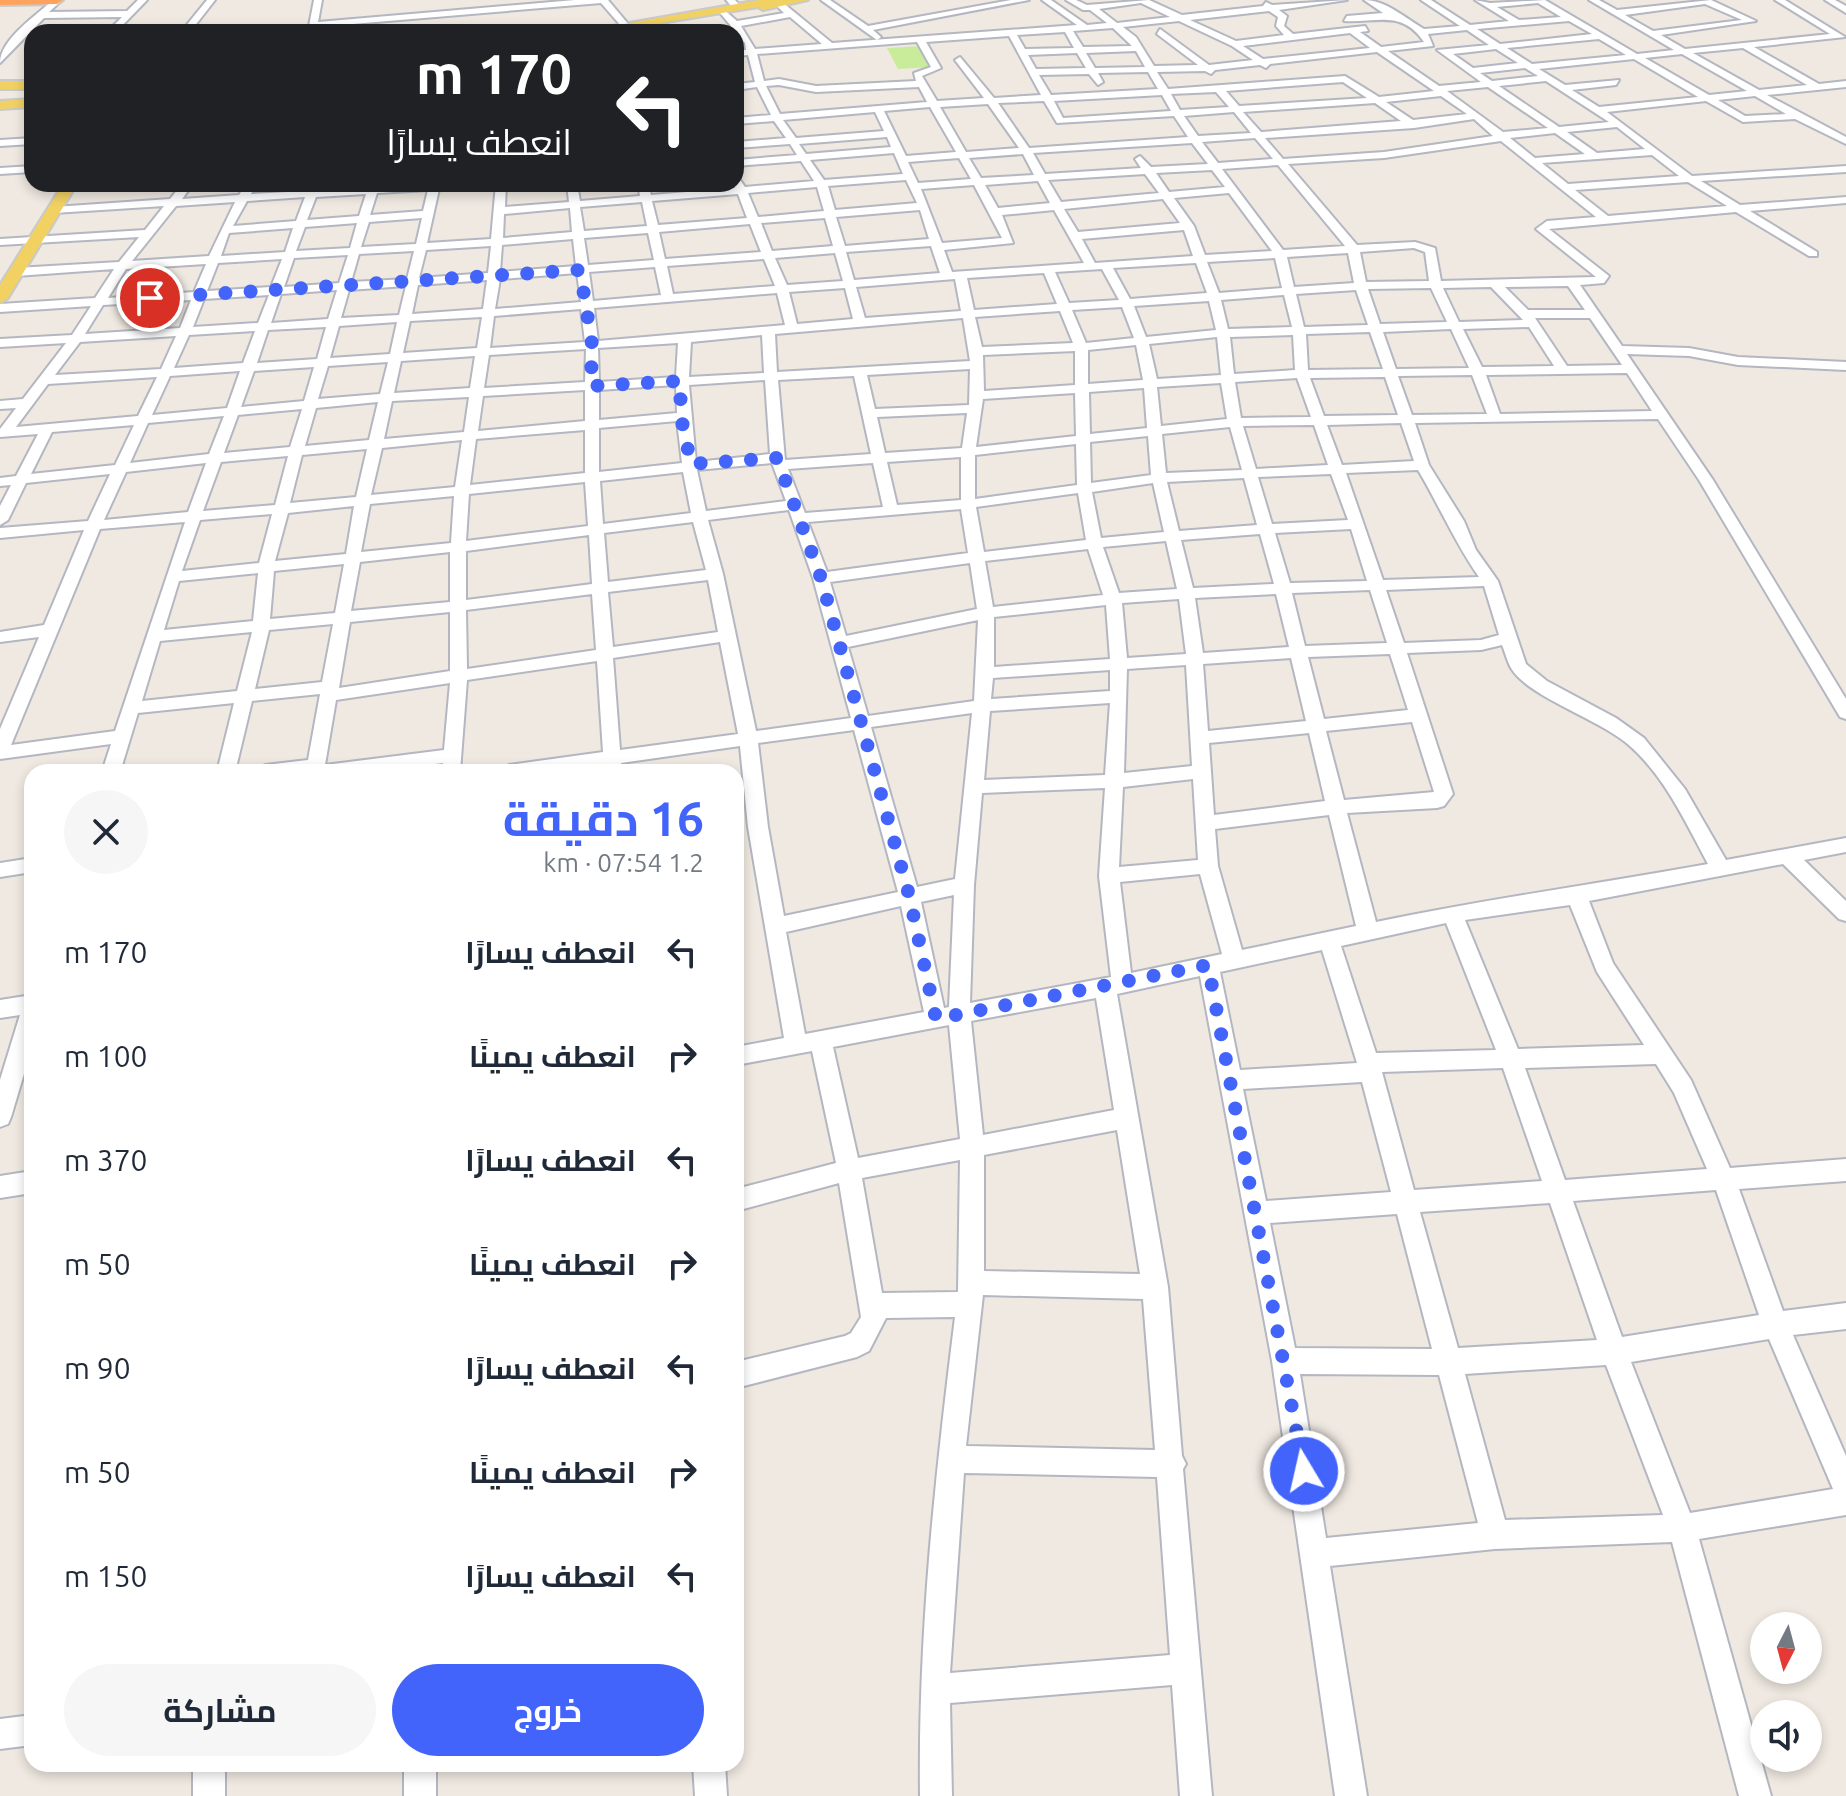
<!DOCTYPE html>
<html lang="ar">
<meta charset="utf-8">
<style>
body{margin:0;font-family:Ubuntu,Cairo,sans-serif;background:#f6f6f7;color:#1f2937;direction:rtl;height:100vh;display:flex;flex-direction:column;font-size:30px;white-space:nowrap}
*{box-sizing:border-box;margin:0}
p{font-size:26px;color:#747a83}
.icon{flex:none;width:44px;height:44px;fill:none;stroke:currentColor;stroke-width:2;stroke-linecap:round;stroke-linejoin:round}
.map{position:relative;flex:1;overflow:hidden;direction:ltr}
.details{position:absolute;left:24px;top:764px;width:720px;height:1008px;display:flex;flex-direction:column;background:#fff;border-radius:24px;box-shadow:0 4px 12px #0003;direction:rtl}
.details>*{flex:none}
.hud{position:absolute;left:24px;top:24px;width:720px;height:168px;border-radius:24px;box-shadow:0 4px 12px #0003;direction:rtl;background:#202124;color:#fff;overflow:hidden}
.needle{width:52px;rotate:186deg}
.tools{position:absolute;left:1750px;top:1612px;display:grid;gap:16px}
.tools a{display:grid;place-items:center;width:72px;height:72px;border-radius:50%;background:#fff;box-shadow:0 4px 12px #0003;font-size:40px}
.pin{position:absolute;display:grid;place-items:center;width:68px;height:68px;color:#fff;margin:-34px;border:4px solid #fff;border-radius:50%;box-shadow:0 2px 8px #0007}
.me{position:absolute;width:88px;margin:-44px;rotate:351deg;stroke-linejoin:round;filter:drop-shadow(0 0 6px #0008)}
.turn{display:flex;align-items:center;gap:28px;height:168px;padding:0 40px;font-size:36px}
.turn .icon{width:104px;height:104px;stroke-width:2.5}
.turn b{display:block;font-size:56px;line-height:68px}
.round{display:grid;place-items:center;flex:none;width:84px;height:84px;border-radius:42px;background:#f6f6f7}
.overview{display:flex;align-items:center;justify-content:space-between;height:136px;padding:0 40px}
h1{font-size:48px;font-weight:700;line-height:60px;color:#4264fb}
.action{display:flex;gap:16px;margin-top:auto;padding:16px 40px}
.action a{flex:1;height:92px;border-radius:48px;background:#4264fb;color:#fff;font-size:32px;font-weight:700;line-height:92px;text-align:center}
.action a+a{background:#f6f6f7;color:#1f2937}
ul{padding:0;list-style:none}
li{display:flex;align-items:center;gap:24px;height:104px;padding:0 40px}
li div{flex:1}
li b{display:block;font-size:30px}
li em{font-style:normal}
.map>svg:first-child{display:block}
.pitch{fill:#c9ec9a}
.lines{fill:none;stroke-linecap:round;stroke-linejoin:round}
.minor-casing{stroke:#b4b7c1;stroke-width:4}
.major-casing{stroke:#c9c9c9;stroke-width:4}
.highway-casing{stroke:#c9c9c9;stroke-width:4}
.minor{fill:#fff;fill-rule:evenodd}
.major{fill:#f2d163;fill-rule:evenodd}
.highway{fill:#ffa35c;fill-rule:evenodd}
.route{stroke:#4264fb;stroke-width:14;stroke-dasharray:0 25.2}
</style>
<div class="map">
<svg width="1846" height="1796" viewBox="0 0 1846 1796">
<rect width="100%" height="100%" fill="#efe9e1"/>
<!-- pitch -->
<path class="pitch" d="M922 46 933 67 898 69 887 48Z"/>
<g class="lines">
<!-- minor casing -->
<g class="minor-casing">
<g id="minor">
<path d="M53 0H62L49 12 127 11 138 0H147L116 32H107L122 17 44 18 0 63C0 39 37 15 53 0Z"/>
<path d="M207 0H215L190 32H181Z"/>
<path d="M314 0H322L318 22 575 0H608L629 25 622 27 601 3 317 27 316 32H193L309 26Z"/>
<path d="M726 0H735L741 7 734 9Z"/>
<path d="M821 0H830L868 26 1011 0H1029L873 30 881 37 877 40Z"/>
<path d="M1042 0H1051L1087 25 1107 23 1090 10H1083L1066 0H1076L1087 5 1149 0 1182 15 1263 6 1266 2 1272 5 1347 0 1279 10 1287 16 1284 26 1293 34 1365 26 1368 31 1360 32 1381 47 1424 42C1402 9 1376 23 1344 21L1347 16 1383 13 1364 0C1386 0 1405 18 1424 29L1460 26 1421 0H1431L1470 25 1509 21 1475 0 1490 3 1545 0 1637 54 1674 50 1589 0H1599L1617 10 1711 0 1756 21 1661 35 1685 49 1830 34 1775 0H1785L1845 37 1754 47 1819 84 1846 81V87L1767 95 1846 137V144L1795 119 1743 122 1706 101 1607 112 1692 176 1846 166V172L1701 181 1740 205 1846 197V203L1750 211 1817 252V256H1809L1736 212 1549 229 1609 276 1604 283 1580 285 1622 346 1689 348 1738 357 1846 362V370L1738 365 1689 356 1627 354 1713 480 1846 699V719L1840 717 1699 480 1658 419 1415 423 1429 465 1464 521 1476 550 1498 581 1526 664 1547 681 1616 718 1644 738 1685 789 1726 860 1846 838V852L1804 860 1846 901V921L1839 919 1783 864 1589 901 1613 963 1691 1080 1730 1168 1846 1159V1181L1739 1189 1783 1311 1846 1303V1329L1793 1335 1846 1456V1515L1699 1539 1771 1796H1739L1672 1542 1495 1549 1330 1566 1367 1796H1335L1272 1361 1200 976 1117 994 1168 1287 1182 1456 1186 1464 1183 1469 1212 1796H1180L1172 1685 950 1703 952 1796H920C918 1634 935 1477 955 1317L886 1318 869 1351 857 1357 736 1388V1362L845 1336 851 1333 861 1317 839 1183 736 1211V1189L836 1163 812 1051 736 1065V1047L784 1038 748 827 740 746 621 763 622 772H604L603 765 555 772H500L509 765 603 752 597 661 467 680 460 772H442L443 763 372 772H256L265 765 308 760 320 694 252 701 235 772H217L234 703 138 713 120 772H102L111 744 0 759V729L39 637 0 642V632L44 625 84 530 0 538V528L88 521 110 474 26 483 8 520 0 525V506L11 485 0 486V478L16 476 38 434 0 437V429L16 408 0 409V401L23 399 66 343 0 347V339L72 335 91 306 0 312V304L95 298 114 269 16 276 10 272 16 268 119 262 139 237 0 245V239L145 230 164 206 54 213 48 210 54 207 170 199 182 184H193L182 199 239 195 246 184H256L251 194 307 191 310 184H320L318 190 368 187 369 184H472L439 189 427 243 491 239 496 184H506L505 207 569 202 567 184H577L580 201 640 196 638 184H648L651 195 735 188 736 174 745 187 814 181 801 161 736 166V160L797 155 790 144 736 148V142L786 138 774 121 736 124V118L771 115 757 87 736 90V84L755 82 748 55 736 56V50H746L745 43 716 8H722L737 21 784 13 775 4 782 2 832 43 1077 25ZM1141 3 1170 17 1117 23 1099 9ZM1538 3 1561 17 1519 20 1497 7ZM1705 4 1742 20 1653 31 1625 15ZM1269 11 1278 17 1276 26 1284 35 1236 41 1190 20ZM790 17 822 44 755 49 741 26ZM1179 21 1232 46 1253 60 1209 65 1160 29 1157 34 1198 65 1154 66 1136 37 1123 27ZM1569 21 1592 34 1500 44 1477 29ZM1113 28 1132 46 1083 47 1073 31ZM1467 30 1489 45 1437 50 1481 82 1439 86 1388 51 1433 46 1428 34ZM1065 32 1074 48 1025 49 1017 35ZM1350 33 1370 48 1263 59 1243 46ZM1009 36 1041 95 994 98 960 57 955 60 984 98 937 101 922 76 941 68 926 42ZM1599 39 1626 55 1532 64 1507 48ZM917 42 931 67 914 73 916 81 816 86 779 79 764 81 757 54ZM1743 48 1807 85 1759 90 1693 53ZM1496 49 1518 63 1473 68 1453 54ZM1136 51 1145 67 1095 68 1086 53ZM1377 52 1434 91 1379 97 1345 76 1168 89 1157 72 1205 71 1211 74 1215 70 1260 65 1266 68 1270 64ZM1077 53 1086 68 1036 69 1028 55ZM1682 54 1747 91 1709 95 1645 58ZM1634 59 1698 97 1599 107 1572 90 1616 85 1619 80 1565 85 1539 69ZM1525 68 1538 76 1492 81 1480 73ZM1148 72 1158 89 1051 95 1039 75 1089 74 1098 85 1103 82 1098 73ZM1546 81 1609 122 1559 127 1499 86ZM1343 82 1367 98 1239 106 1226 91ZM779 85 816 92 919 87 927 102 780 114 766 86ZM1488 87 1548 128 1503 132 1447 91ZM1216 92 1229 107 1180 110 1171 94ZM1162 95 1171 111 1063 118 1054 101ZM1441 96 1467 114 1413 120 1386 102ZM1755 96 1786 114 1745 116 1718 100ZM1044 101 1057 123 1174 116 1188 137 1029 148 998 103ZM1375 103 1401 121 1261 132 1243 112ZM988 104 1019 148 966 152 940 107ZM930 107 956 152 906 156 884 111ZM875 112 884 131 796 138 783 120ZM1234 112 1251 133 1198 136 1184 116ZM1474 119 1493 136 1384 152 1283 159 1265 138 1414 128ZM1617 127 1645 149 1597 153 1567 132ZM1555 133 1585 154 1535 158 1510 138ZM887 137 891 147 806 154 799 144ZM1255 138 1273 159 1218 163 1202 142ZM1501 141 1596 217 1547 221 1536 229 1596 277 1441 281 1435 248 1415 242 1357 245 1288 164 1384 158ZM1192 143 1208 164 1151 167 1140 156 1135 159 1141 168 1045 174 1033 153ZM894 153 903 174 824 180 810 160ZM1023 154 1034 175 981 178 969 158ZM1652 155 1679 176 1568 184 1542 163ZM959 158 971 179 918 183 908 162ZM1278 165 1345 246 1283 250 1222 169ZM1212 170 1225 187 1169 192 1156 173ZM1145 174 1159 193 1061 202 1048 180ZM906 180 917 203 835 210 828 186ZM1038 181 1050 203 998 208 985 185ZM1688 182 1727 206 1608 216 1575 190ZM974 185 1002 238 942 243 921 189ZM817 187 824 211 758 217 748 193ZM428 190 423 211 370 215 377 193ZM1229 193 1272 251 1205 255 1194 226 1174 198ZM366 194 359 216 307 220 316 197ZM738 194 747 218 658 225 652 201ZM305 197 296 221 233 226 247 201ZM1163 199 1180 223 1078 232 1064 209ZM235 202 209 256 132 261 176 206ZM642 202 647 226 584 231 580 207ZM570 208 572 232 503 238 504 214ZM920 210 929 239 845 246 836 217ZM1054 210 1084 263 952 272 944 250 1013 243 1002 215ZM422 218 416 244 361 247 369 222ZM825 218 833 246 772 251 761 223ZM357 223 350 248 296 251 305 227ZM750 224 761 252 665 259 659 232ZM293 228 285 252 221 256 229 233ZM1184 230 1193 256 1095 263 1082 239ZM648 233 654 260 588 265 584 238ZM573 239 576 266 500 272 502 245ZM491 246 488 273 419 278 426 250ZM931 246 940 273 854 280 846 252ZM1414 248 1425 252 1429 281 1366 282 1360 252ZM414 251 407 279 351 282 359 254ZM835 253 843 281 787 285 775 258ZM1348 253 1354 283 1294 287 1287 257ZM348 255 339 283 284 287 294 258ZM1275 258 1282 288 1219 293 1207 262ZM282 259 271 287 207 291 218 263ZM764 259 775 286 673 294 667 266ZM1196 263 1207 293 1130 299 1113 268ZM206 264 194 292 108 298 126 269ZM655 267 661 295 593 301 589 272ZM1102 269 1119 300 1069 303 1055 272ZM577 273 581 302 495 309 500 279ZM1044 273 1057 304 974 310 967 278ZM955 279 961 311 865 318 856 287ZM487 280 483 309 412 314 418 285ZM406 286 399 315 341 318 349 290ZM1568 286 1585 310H1528L1505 287ZM1491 287 1523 320 1459 322 1443 288ZM845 288 853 319 797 324 789 292ZM1431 288 1447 322 1380 324 1368 289ZM337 290 328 319 271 323 281 294ZM1356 290 1368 325 1304 327 1296 294ZM777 293 785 325 598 341 594 308ZM269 295 258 323 193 327 204 299ZM1284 295 1292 327 1228 329 1221 300ZM191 300 180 328 85 334 103 305ZM1209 301 1216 330 1146 337 1134 306ZM1122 307 1134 338 1086 343 1072 310ZM581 309 585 342 490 348 494 316ZM1060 311 1073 343 982 347 975 317ZM482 317 477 348 403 353 410 321ZM963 318 970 361 777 372 775 334ZM1535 318H1590L1622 365 1567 366ZM397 322 390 354 330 358 339 326ZM326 327 317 359 257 363 268 330ZM1529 327 1554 366 1482 367 1463 329ZM1451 329 1469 368 1396 369 1383 332ZM255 331 243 363 174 368 189 335ZM1370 332 1383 369 1308 370 1306 334ZM762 335 764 373 689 377 691 342ZM1293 335 1295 370 1234 374 1230 337ZM176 336 161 369 55 375 80 342ZM1217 337 1221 375 1157 379 1149 344ZM678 343 676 377 599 382 598 348ZM1136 345 1143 380 1088 384V350ZM586 349 585 382 484 388 489 355ZM1075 351V385L984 391 983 355ZM475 356 470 388 394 393 401 361ZM388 362 380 394 318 399 328 366ZM314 367 304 401 241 407 254 371ZM970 369 969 405 875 409 867 375ZM240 371 227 408 152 415 170 376ZM1627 373 1652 411 1500 414 1486 375ZM1472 375 1487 414 1412 415 1398 376ZM854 376 871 454 785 460 778 380ZM157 377 138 416 16 427 48 384ZM1385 377 1398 415 1324 416 1310 378ZM1297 378 1311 417 1241 418 1235 382ZM765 380 770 454 696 462 689 385ZM1221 383 1227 419 1161 426 1157 387ZM676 385 677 413 599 420V390ZM1144 388 1147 428 1090 434 1089 392ZM585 390V421L478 431 483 396ZM1075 393 1076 436 976 447 983 399ZM469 397 464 432 384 439 392 401ZM378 402 369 440 305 446 316 408ZM302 409 290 447 224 453 238 415ZM967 413 962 448 885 453 877 417ZM224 416 209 454 130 463 148 423ZM677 421 682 463 599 472V428ZM1401 423 1414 461 1342 465 1327 425ZM134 425 115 465 31 474 52 432ZM1314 425 1328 465 1256 469 1243 426ZM1230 427 1242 470 1166 473 1162 434ZM585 430V473L470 485 476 439ZM1148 436 1151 475 1091 483 1090 442ZM462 440 455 487 371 495 382 448ZM1076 444 1077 485 975 499V455ZM367 449 356 497 290 503 302 455ZM288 456 275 505 203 511 221 462ZM961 457V500L897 505 887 462ZM206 463 188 512 104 520 126 472ZM772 463 786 501 706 511 697 470ZM873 463 883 507 805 513 788 469ZM1418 470C1439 505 1455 543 1479 577L1383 580 1346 473ZM683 472 691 513 603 524 600 481ZM1331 474 1348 520 1272 524 1258 477ZM1244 478 1257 525 1179 531 1167 482ZM585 482 588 526 466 541 469 494ZM1153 483 1164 532 1101 538 1092 492ZM1078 493 1086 540 984 552 976 507ZM454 496 451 543 361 552 370 504ZM354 506 346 554 275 561 288 513ZM961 509 968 553 827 572 808 522ZM789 510 813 578 851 718 756 731 723 574 708 520ZM272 514 259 563 182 571 200 520ZM185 522 115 731 11 745 100 529ZM693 522 706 570 608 582 604 533ZM1351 529 1367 581 1290 583 1275 533ZM1260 534 1274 584 1193 588 1181 540ZM589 535 592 584 466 600V551ZM1166 541 1177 589 1119 593 1103 547ZM1088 549 1103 595 993 607 985 561ZM450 552V602L351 611 360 562ZM970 563 977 609 846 636 830 582ZM344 564 335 613 270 619 274 571ZM258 573 253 621 164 630 179 581ZM708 580 718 632 613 647 608 592ZM1484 586 1499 635 1481 640 1404 643 1386 590ZM1370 590 1387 643 1305 646 1292 593ZM592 594 596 650 467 669 466 610ZM1276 594 1289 647 1203 653 1195 598ZM1179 599 1186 654 1127 658 1122 603ZM1106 605 1110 659 994 667V617ZM450 612V671L339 688 350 622ZM978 620 974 701 868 716 848 647ZM333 624 322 682 255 689 269 630ZM252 632 237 691 142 701 160 641ZM720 642 738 734 620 750 613 658ZM1502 645C1505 652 1507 661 1511 668 1529 698 1600 719 1630 746 1665 777 1686 823 1708 864 1598 884 1486 899 1376 922L1347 813 1437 808 1444 806 1453 794 1407 653 1481 650ZM1390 654 1408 710 1324 719 1308 657ZM1291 658 1306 721 1208 731 1203 664ZM1186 665 1192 766 1124 773 1127 669ZM1110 670V691L991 699 993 678ZM450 683 444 750 325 765 336 700ZM1110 703 1105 775 984 780 990 711ZM972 713 955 879 917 887 871 727ZM1412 722 1434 792 1344 800 1326 731ZM854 730 898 892 784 916 768 827 758 743ZM1309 733 1325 801 1214 815 1209 743ZM1193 779 1198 860 1119 867 1123 787ZM1105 788 1099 876 1111 977 970 1003 974 885 982 793ZM1329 815 1356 926 1242 950 1218 866 1215 829ZM1200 874 1222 954 1131 973 1120 882ZM954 895 949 1007 944 1008 921 902ZM1570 905 1597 972 1644 1045 1518 1049 1465 920ZM901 906 924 1012 805 1034 786 932ZM1446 923 1496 1050 1376 1053 1341 946ZM1322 950 1357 1063 1240 1070 1220 972ZM1096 998 1114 1110 983 1135 971 1021ZM949 1025 960 1139 858 1158 833 1047ZM1656 1064 1674 1093 1707 1169 1565 1180 1525 1068ZM1503 1068 1542 1181 1414 1190 1382 1072ZM1362 1082 1391 1192 1266 1201 1243 1089ZM1117 1130 1140 1274 984 1271V1155ZM960 1160 958 1292 882 1293 862 1178ZM1716 1190 1759 1315 1622 1337 1573 1201ZM1550 1203 1597 1340 1458 1348 1420 1212ZM1397 1214 1432 1349 1295 1348 1270 1223ZM983 1295 1143 1299 1155 1450 966 1446ZM1769 1339 1833 1489 1690 1513 1631 1362ZM1606 1365 1663 1515 1505 1520 1465 1374ZM1300 1374 1439 1375 1478 1523 1326 1538ZM964 1473 1157 1477 1170 1655 950 1673Z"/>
<path d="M1825 0H1835L1846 6V13Z"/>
<path d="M32 138V144L0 146V140Z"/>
<path d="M32 166V172L0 174V168Z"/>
<path d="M32 858V872L0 877V863Z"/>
<path d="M32 995V1047L11 1117 8 1124 0 1127V1080L20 1015 0 1018V1000Z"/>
<path d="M32 1171V1193L0 1198V1176Z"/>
<path d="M32 1715V1745L0 1749V1719Z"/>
<rect x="193" y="1764" width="32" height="32"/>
<rect x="404" y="1764" width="32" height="32"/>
<path d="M693 1764H725L727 1796H695Z"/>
</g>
</g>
<!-- major casing -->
<g class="major-casing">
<g id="major">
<path d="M759 0H808L763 10 758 7 606 32H579Z"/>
<rect x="0" y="81" width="32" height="8"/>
<path d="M32 99V107L0 109V101Z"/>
<path d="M63 184H77L8 298 0 303V285Z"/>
</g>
</g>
<!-- highway casing -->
<g class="highway-casing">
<path id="highway" d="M0 0H63L57 4 0 5Z"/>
</g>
<!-- minor -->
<use href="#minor" class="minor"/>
<!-- major -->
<use href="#major" class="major"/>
<!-- highway -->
<use href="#highway" class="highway"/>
</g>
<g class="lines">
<!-- route -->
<path class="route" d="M150 298 580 270 592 344 591 386 680 381 681 417 691 464 777 458 821 578 909 895 936 1019 1208 965 1304 1471"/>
</g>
</svg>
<div class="tools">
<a><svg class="needle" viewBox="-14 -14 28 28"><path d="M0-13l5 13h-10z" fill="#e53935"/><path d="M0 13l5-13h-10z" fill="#747a83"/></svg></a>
<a><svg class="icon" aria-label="sound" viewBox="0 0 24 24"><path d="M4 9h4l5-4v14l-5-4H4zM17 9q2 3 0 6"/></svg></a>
</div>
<div class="pin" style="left:150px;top:298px;background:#d93025"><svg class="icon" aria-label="arrive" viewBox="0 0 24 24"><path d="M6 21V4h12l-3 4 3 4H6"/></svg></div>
<svg class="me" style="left:1304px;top:1471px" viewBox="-20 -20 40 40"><circle r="17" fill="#4264fb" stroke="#fff" stroke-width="3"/><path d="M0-11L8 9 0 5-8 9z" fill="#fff"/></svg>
<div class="hud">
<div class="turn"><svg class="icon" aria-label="left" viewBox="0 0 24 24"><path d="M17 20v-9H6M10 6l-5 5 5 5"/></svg><div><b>170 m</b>انعطف يسارًا</div></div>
</div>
<section class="details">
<div class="overview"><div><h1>16 دقيقة</h1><p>1.2 km · 07:54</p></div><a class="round"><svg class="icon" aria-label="close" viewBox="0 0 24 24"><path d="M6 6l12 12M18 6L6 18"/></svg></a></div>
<ul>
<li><svg class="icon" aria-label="left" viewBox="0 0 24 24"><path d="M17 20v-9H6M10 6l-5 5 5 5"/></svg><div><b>انعطف يسارًا</b></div><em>170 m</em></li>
<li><svg class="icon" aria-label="right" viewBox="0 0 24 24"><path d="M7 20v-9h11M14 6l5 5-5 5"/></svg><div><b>انعطف يمينًا</b></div><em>100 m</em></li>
<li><svg class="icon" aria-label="left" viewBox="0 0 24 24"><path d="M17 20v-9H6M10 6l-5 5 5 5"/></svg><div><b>انعطف يسارًا</b></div><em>370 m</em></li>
<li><svg class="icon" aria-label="right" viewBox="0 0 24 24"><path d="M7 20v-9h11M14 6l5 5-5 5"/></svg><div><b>انعطف يمينًا</b></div><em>50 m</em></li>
<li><svg class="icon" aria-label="left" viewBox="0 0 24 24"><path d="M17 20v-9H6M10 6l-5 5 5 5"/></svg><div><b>انعطف يسارًا</b></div><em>90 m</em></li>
<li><svg class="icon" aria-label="right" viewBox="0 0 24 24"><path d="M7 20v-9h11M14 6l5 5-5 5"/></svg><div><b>انعطف يمينًا</b></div><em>50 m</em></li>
<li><svg class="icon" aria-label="left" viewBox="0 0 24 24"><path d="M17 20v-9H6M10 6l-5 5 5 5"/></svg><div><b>انعطف يسارًا</b></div><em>150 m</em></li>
</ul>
<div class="action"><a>خروج</a><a>مشاركة</a></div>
</section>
</div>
